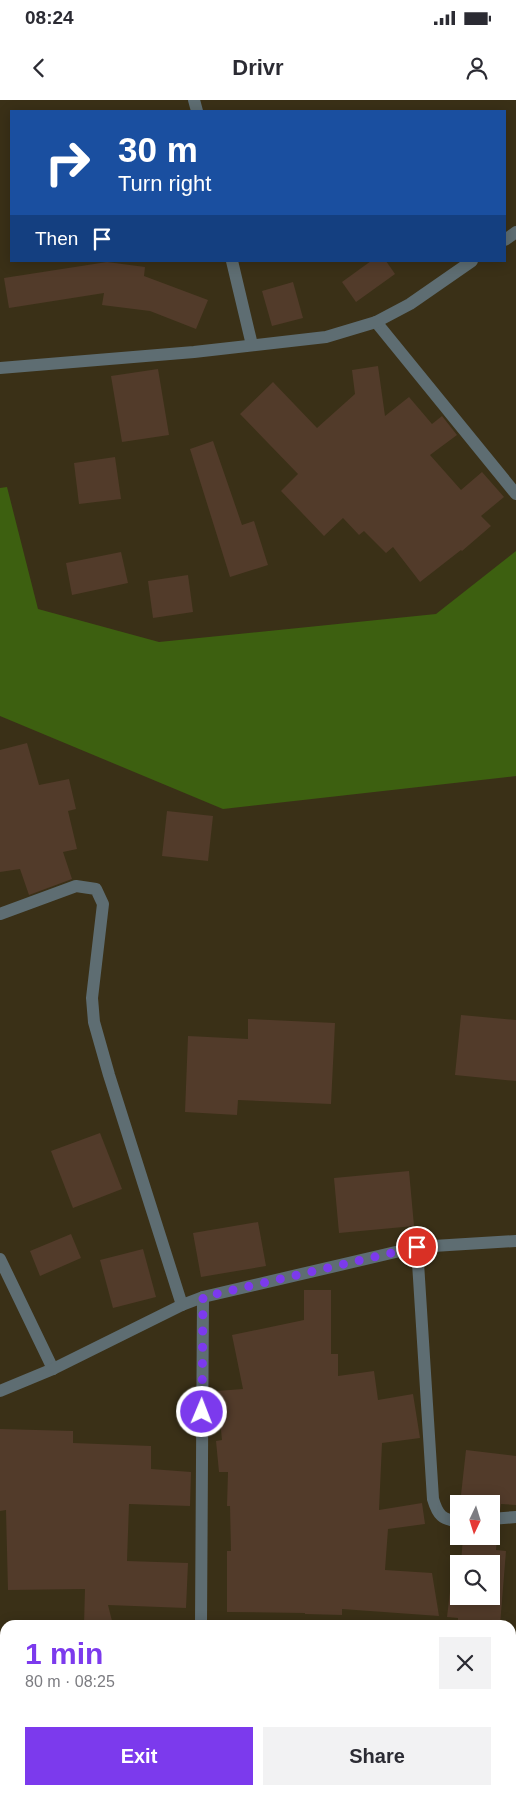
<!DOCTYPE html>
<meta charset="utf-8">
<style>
body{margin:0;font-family:Helvetica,sans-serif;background:#f2f2f3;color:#2b2b33;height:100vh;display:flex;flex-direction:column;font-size:19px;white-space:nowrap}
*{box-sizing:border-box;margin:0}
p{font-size:16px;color:#7c7c81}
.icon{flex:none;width:28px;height:28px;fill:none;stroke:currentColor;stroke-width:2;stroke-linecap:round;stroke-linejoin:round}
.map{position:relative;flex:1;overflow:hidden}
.sheet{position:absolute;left:0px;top:1520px;width:516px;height:175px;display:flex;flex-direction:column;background:#fff;border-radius:15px 15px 0 0;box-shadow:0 2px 12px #0003}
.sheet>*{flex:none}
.guide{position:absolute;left:10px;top:10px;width:496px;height:152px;border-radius:0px;box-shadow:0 2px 12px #0003;background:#1a4fa0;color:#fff;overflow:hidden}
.needle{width:32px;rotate:184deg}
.controls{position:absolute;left:450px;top:1395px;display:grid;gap:10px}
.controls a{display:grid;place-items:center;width:50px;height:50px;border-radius:0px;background:#fff;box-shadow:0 2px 12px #0003;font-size:25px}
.pin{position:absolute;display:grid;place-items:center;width:42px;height:42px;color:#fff;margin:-21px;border:2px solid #fff;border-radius:50%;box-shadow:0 1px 5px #0007}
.me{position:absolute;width:55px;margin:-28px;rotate:1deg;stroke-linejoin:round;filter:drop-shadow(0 0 4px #0008)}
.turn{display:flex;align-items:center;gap:18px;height:105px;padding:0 25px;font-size:22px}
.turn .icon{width:65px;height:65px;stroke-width:2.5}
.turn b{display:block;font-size:35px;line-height:42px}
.then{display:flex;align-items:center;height:48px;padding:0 25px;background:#0003;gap:10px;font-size:19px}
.round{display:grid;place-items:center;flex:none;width:52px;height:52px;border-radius:0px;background:#f2f2f3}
.headline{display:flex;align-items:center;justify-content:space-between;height:85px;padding:0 25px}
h1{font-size:30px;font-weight:700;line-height:38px;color:#7c3aed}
.primary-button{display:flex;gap:10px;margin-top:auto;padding:10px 25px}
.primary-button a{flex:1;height:58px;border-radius:0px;background:#7c3aed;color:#fff;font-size:20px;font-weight:700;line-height:58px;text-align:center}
.primary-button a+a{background:#f2f2f3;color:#2b2b33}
.status{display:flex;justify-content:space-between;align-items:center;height:35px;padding:0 25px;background:#fff;direction:ltr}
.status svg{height:14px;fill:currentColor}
header{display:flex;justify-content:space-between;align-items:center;height:65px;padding:0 25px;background:#fff;font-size:22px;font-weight:700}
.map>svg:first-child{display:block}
.green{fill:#3d6010}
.building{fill:#523b2a}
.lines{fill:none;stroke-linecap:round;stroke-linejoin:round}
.minor{stroke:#5e6d72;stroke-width:12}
.route{stroke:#7c3aed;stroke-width:9;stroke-dasharray:0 16.2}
</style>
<div class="status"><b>08:24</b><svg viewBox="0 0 49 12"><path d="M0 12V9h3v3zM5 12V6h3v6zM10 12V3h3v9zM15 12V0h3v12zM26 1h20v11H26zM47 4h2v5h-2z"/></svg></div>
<header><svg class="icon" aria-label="back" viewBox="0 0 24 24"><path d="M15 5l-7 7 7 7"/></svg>Drivr<svg class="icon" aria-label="person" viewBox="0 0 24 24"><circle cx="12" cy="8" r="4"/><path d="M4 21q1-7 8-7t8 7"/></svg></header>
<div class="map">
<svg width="516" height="1695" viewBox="0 0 516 1695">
<rect width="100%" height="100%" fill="#3a3017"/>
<!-- green -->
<path class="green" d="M7 387 38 509 159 542 436 514 516 451V676L223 709 0 616V388Z"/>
<!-- building -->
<g class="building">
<path d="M371 161H386L395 174 356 202 342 182Z"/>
<path d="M107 162 145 167 144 176 208 200 196 229 150 211 102 205 104 193 9 208 4 178Z"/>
<path d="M293 182 303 218 272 226 262 191Z"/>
<path d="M378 266 385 316 409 297 432 324 442 316 457 335 430 355 461 390 482 372 504 397 481 416 491 426 462 451 461 450 420 482 393 447 386 453 364 431 359 435 343 418 324 436 281 391 298 374 240 314 273 282 317 328 355 294 352 270Z"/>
<path d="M158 269 169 335 122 342 111 276Z"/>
<path d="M213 341 242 425 254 421 268 465 230 477 190 349Z"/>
<path d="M115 357 121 399 79 404 74 363Z"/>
<path d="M121 452 128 483 72 495 66 463Z"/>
<path d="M188 475 193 512 153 518 148 481Z"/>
<path d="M27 643 39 685 69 679 76 709 68 711 77 749 63 752 72 779 29 795 20 769 0 772V650Z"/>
<path d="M167 711 213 716 208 761 162 756Z"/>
<path d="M461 915 516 920V981L455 975Z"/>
<path d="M248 919 335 923 331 1004 238 1000 237 1015 185 1012 188 936 248 939Z"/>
<path d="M100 1033 122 1089 73 1108 51 1051Z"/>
<path d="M409 1071 414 1126 339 1133 334 1078Z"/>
<path d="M258 1122 266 1166 201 1177 193 1133Z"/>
<path d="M71 1134 81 1158 40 1176 30 1151Z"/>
<path d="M143 1149 156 1197 113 1208 100 1160Z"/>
<path d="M304 1190H331V1254H338V1276L374 1271 378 1300 413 1294 420 1338 382 1343 379 1410 422 1403 425 1424 388 1429 385 1470 432 1473 439 1516 342 1509V1515L305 1514V1513L227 1512V1451H231L230 1406H227L228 1372H219L216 1341 222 1340 217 1291 243 1289 232 1235 304 1220Z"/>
<path d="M0 1329 73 1331V1343L151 1346V1369L191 1372 190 1406 129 1404 127 1461 188 1463 186 1508 108 1505 113 1525H84L85 1489 8 1490 6 1410 0 1411Z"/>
<path d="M466 1350 516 1356V1405L501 1404 500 1410 491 1411V1404H460Z"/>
<path d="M491 1427H498L496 1450 506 1451 500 1525H458V1518L447 1517 452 1475H459V1496H491V1464H461L463 1436H491Z"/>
</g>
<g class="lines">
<!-- minor -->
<g class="minor">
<path d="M194 0 197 11"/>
<path d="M505 140 516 132"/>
<path d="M232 161 252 245"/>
<path d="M376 222 516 394"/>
<path d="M0 268 194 252 326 237 376 222 410 204 472 161"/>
<path d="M0 814 76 786 96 789 103 804 92 898 94 922 109 975 182 1205"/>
<path d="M417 1147 433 1399C438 1416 442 1419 459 1422"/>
<path d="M0 1159 53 1269"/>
<path d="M0 1291 53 1269 182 1205 203 1197 417 1147 516 1141"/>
<path d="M491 1419 516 1417"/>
<path d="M201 1525 203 1197"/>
</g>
</g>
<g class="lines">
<!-- route -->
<path class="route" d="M202 1312 203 1197 417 1147"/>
</g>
</svg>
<div class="controls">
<a><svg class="needle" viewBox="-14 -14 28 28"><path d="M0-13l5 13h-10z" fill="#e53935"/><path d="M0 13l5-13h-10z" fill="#7c7c81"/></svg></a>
<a><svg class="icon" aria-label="search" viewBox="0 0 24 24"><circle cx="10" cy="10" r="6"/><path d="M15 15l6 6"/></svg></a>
</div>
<div class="pin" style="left:417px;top:1147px;background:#d93025"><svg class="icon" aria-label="arrive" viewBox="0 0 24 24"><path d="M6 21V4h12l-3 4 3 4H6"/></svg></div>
<svg class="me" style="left:202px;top:1312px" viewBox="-20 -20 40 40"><circle r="17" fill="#7c3aed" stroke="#fff" stroke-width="3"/><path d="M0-11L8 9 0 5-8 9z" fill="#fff"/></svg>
<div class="guide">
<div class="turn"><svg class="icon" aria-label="right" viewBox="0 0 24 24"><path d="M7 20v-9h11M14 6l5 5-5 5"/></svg><div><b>30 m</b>Turn right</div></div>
<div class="then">Then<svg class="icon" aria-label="arrive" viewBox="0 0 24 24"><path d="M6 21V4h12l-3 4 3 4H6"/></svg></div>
</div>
<section class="sheet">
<div class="headline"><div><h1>1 min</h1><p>80 m · 08:25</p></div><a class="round"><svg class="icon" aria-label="close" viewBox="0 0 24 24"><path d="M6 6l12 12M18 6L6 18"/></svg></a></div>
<div class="primary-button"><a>Exit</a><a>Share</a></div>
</section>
</div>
